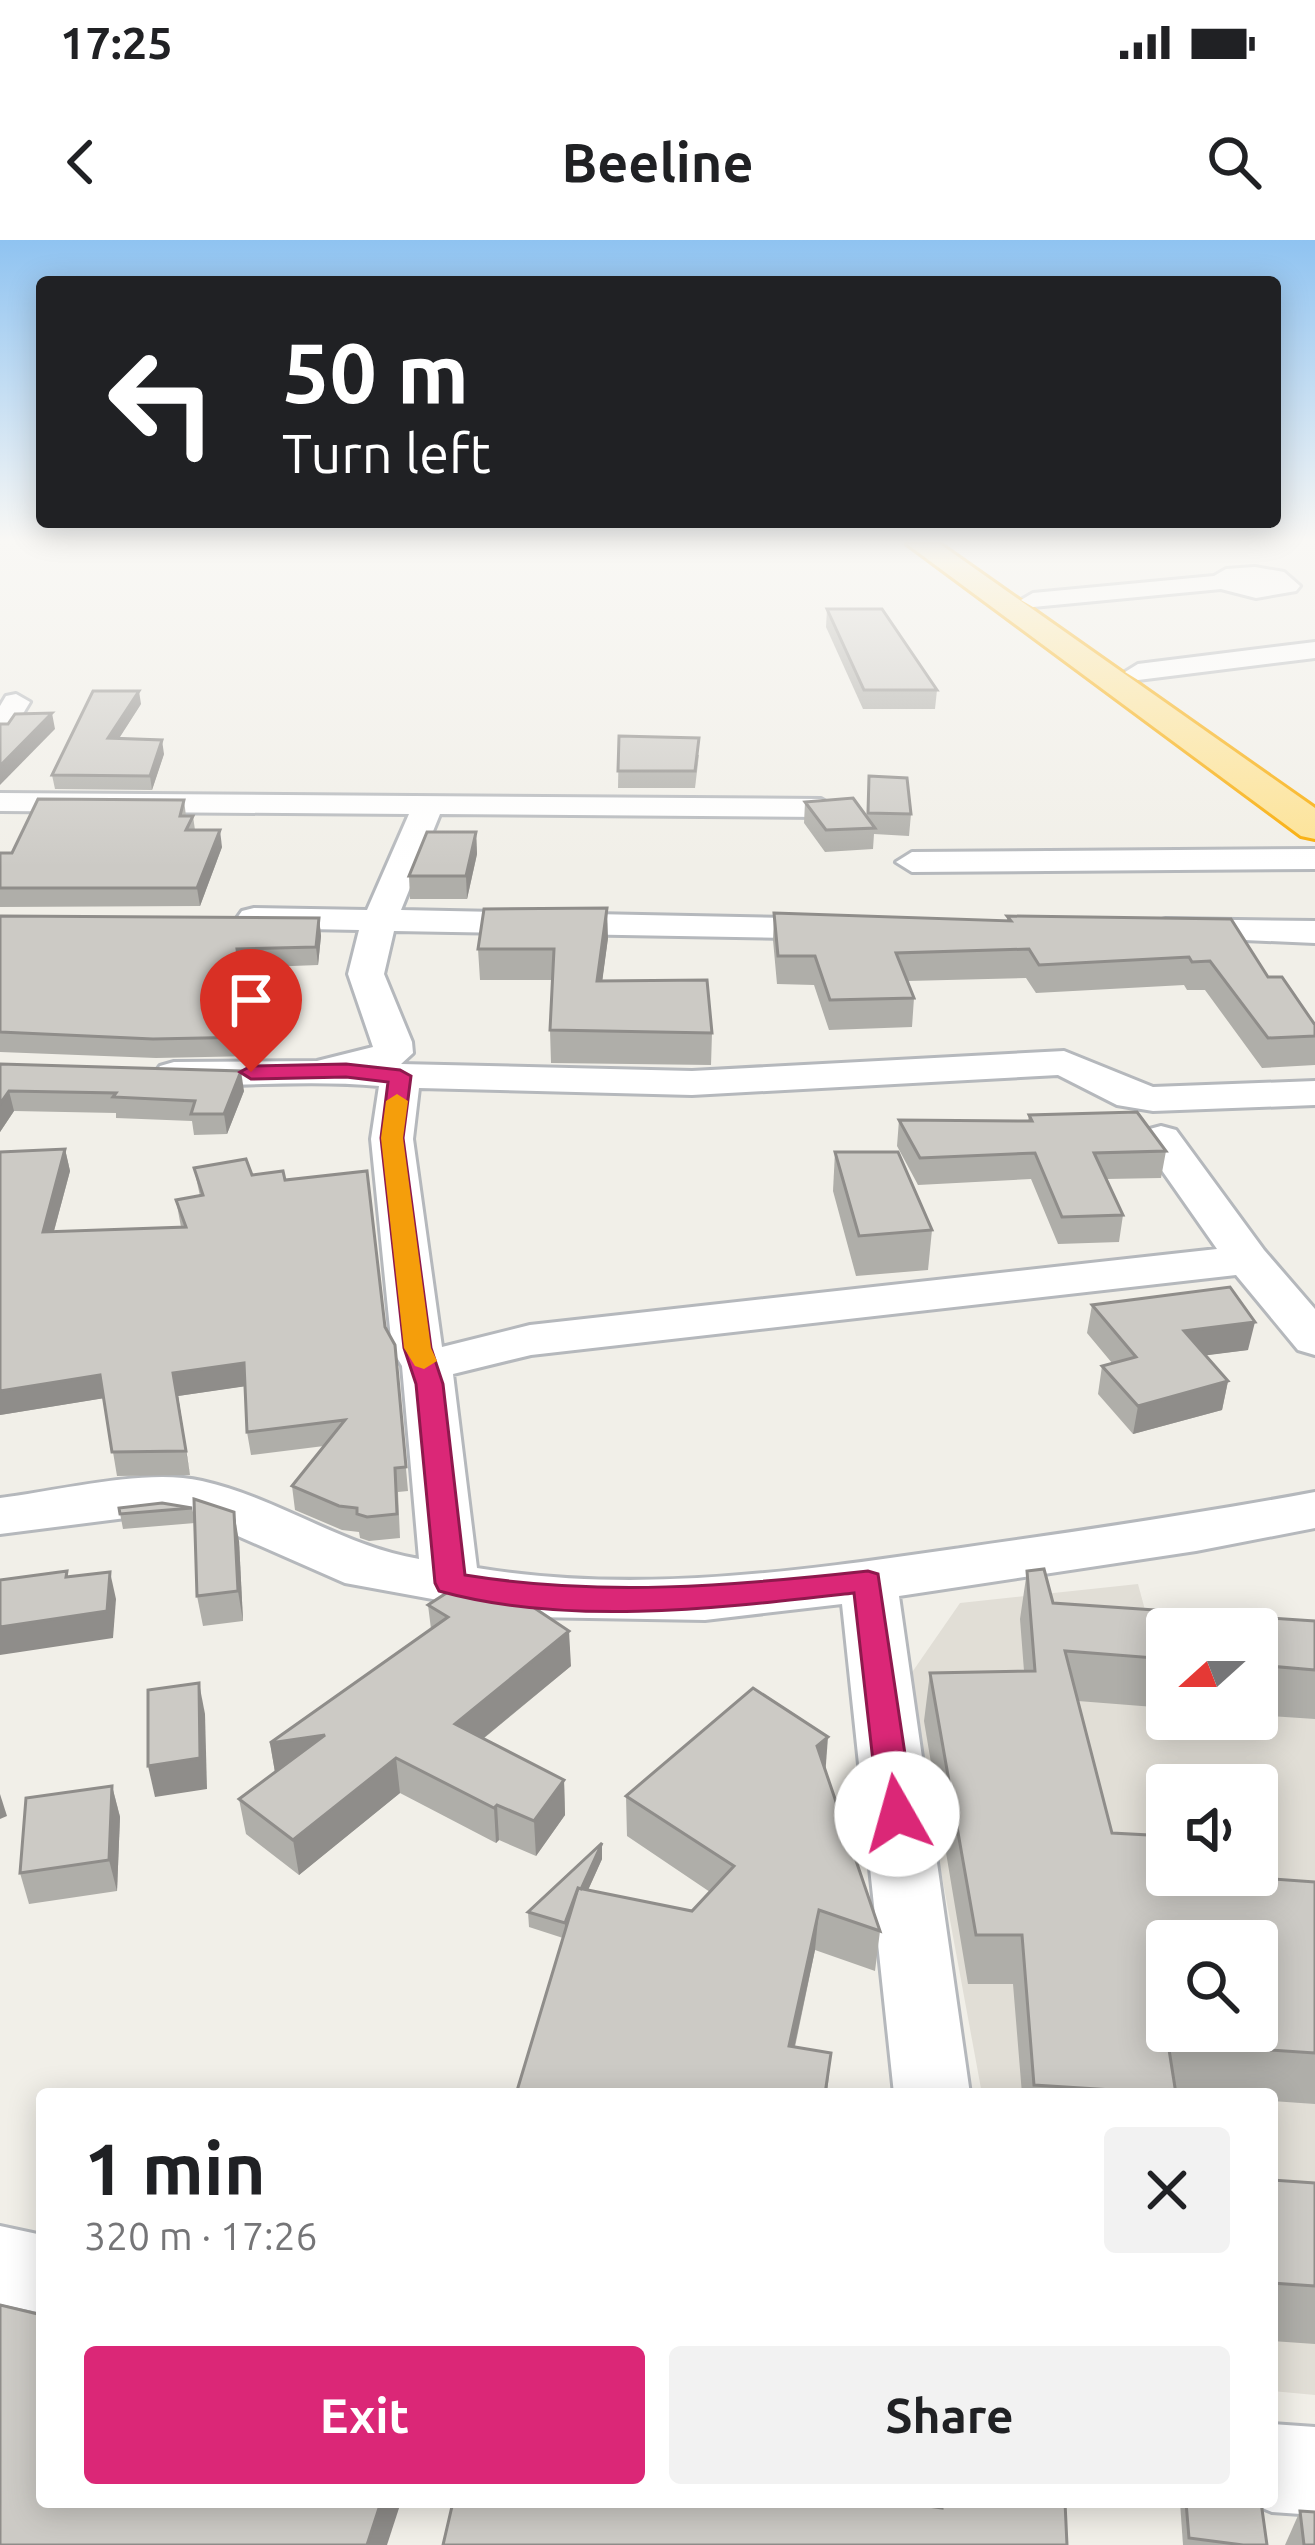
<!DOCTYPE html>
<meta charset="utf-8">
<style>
body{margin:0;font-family:Ubuntu,sans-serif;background:#f2f2f2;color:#202124;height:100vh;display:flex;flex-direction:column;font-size:45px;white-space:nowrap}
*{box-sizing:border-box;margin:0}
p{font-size:39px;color:#757577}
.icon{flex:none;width:66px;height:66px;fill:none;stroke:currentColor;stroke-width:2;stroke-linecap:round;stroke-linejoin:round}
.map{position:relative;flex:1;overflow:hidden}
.details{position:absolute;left:36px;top:1848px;width:1242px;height:420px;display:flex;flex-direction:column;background:#fff;border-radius:12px;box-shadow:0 6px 30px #0003}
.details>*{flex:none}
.hud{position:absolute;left:36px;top:36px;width:1245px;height:252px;border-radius:12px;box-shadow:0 6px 30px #0003;background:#202124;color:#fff;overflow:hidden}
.needle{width:78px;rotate:249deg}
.controls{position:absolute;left:1146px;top:1368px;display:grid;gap:24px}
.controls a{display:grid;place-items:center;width:132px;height:132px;border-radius:12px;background:#fff;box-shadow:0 6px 30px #0003;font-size:60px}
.pin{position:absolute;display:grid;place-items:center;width:102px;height:102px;color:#fff;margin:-123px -51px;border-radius:50% 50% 50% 0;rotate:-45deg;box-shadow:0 0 12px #0007}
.pin .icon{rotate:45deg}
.me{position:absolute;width:132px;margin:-66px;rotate:353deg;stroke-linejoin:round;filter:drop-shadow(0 0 9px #0008)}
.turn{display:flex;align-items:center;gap:42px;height:252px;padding:0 48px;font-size:54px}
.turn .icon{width:156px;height:156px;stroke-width:2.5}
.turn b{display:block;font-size:84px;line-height:102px}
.round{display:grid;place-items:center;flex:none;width:126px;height:126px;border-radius:12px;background:#f2f2f2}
.headline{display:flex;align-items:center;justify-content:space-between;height:204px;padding:0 48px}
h1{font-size:72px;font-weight:700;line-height:90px}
.action{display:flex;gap:24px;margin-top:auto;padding:24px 48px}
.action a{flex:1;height:138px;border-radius:12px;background:#db2777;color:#fff;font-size:48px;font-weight:700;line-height:138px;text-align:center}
.action a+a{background:#f2f2f2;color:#202124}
.status{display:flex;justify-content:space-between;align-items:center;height:84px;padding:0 60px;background:#fff;direction:ltr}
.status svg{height:33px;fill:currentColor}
header{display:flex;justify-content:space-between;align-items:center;height:156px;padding:0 48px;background:#fff;font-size:54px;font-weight:700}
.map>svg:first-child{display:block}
.education{fill:#e1ded6;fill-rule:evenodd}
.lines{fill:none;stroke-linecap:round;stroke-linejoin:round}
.minor-casing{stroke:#b5b8bc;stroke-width:6}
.highway-casing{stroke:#f9ab00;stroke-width:6}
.minor{fill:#fff;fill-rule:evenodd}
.highway{fill:#fde293;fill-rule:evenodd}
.wall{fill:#afaea9}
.shaded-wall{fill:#8f8d8a}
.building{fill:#cccac5;stroke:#8f8d8a;stroke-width:3;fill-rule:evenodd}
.route{fill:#db2777;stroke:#8e194d;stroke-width:3}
.slow{fill:#f59e0b}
</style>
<div class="status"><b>17:25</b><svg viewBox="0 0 49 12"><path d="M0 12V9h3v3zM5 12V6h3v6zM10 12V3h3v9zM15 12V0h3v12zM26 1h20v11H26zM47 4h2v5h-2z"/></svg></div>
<header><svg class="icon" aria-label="back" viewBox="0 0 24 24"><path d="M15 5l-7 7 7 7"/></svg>Beeline<svg class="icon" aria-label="search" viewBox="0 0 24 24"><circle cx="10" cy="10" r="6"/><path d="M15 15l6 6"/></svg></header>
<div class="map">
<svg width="1315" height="2305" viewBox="0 0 1315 2305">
<rect width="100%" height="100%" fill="#f1efe8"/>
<!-- education -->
<path class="education" d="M1138 1344 1155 1407 1167 1408V1479H1257V1416L1315 1421V2155L1272 2151V1854H982L906 1441 960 1363ZM1167 1545H1257V1635H1167ZM1167 1701H1257V1791H1167Z"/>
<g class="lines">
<!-- minor casing -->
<g class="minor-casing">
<g id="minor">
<path d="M1255 327 1284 332 1300 346 1296 351 1256 358 1221 349 1033 367 1021 360 1033 353 1214 336 1226 329Z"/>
<path d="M1315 402V418L1138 440 1125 432 1138 424Z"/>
<path d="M16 454 30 462 10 495 0 497V466L6 456Z"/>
<path d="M0 553 821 559 836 568 821 577 440 574 401 670 841 679 853 682 858 689 853 696 841 699 394 691 384 734 412 802 413 813 401 824 692 831 1064 811 1153 847 1315 841V865L1153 871 1117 865 1058 835 692 855 419 848 413 899 442 1107 530 1085 1217 1009 1140 899 1146 890 1161 886 1176 890 1264 1010 1315 1069V1115L1298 1110 1236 1035 531 1115 453 1134 477 1328C638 1355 801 1331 961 1308 1080 1291 1197 1274 1315 1252V1288L1196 1311 899 1356 970 1854H894L842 1364 705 1380 531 1377 345 1343 188 1274 165 1273 0 1294V1258C59 1251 145 1228 202 1241 278 1258 342 1306 419 1319L402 1126 392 1109 371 899 379 846C312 840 242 846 174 846L160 842 154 834 160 826 174 822 317 821 373 807 348 734 359 690 254 688 242 685 237 678 242 671 254 668 367 670 409 574 0 571Z"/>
<path d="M1315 609V629L912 632 896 622 912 612Z"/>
<path d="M1166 679 1315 681V703L1154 696 1149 689 1154 682Z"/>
<path d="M0 1986 42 1995V2073L0 2064Z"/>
<path d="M1272 2184 1315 2187V2275L1272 2272 1248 2262H1272Z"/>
</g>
</g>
<!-- highway casing -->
<g class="highway-casing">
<path id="highway" d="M907 304H940L1315 568V599L1301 596Z"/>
</g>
<!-- minor -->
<use href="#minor" class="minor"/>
<!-- highway -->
<use href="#highway" class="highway"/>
</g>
<!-- wall -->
<g class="wall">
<path d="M827 369 937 450 935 469H863L826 387Z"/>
<path d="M141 464 119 498 164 514 152 550 55 549 52 535Z"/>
<path d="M619 496 699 515 695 548H618Z"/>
<path d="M869 536 911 574 909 596 874 594 873 609 825 612 804 583 805 562 867 577Z"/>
<path d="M184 560 186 576H193L195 590 222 607 200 666 0 667V613H12Z"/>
<path d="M476 592 477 614 467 659H410L409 636Z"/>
<path d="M774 673 1007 681V676L1231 679 1268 737 1315 785V825L1262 828 1205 750H1187L1184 745 1036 753 1026 738 907 741 914 758 912 787 829 790 814 745 777 744 773 700Z"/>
<path d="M0 676 319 678 321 696 318 725 240 728 254 816 156 818 0 812Z"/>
<path d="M608 698 602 741 712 793 711 825 551 823 550 790 553 740H480L478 709Z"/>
<path d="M0 824 244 851 227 894 194 895 192 881 116 878V873L14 871 0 892Z"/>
<path d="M1029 875 1166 911 1161 938 1106 939 1123 975 1119 1002 1058 1004 1031 939 918 945 897 906 899 880 1028 881Z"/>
<path d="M65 909 70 931 54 991 181 987 176 960 200 956 194 928 285 940 395 1105 408 1251 398 1252 400 1298 369 1301 360 1298 359 1292 342 1290 295 1270 292 1246 324 1206 251 1215 247 1192 245 1146 178 1156 190 1235 117 1236 104 1158 0 1175V912Z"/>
<path d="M835 912 932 990 928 1030 856 1036 833 951Z"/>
<path d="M1092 1065 1248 1110 1206 1115 1228 1141 1222 1170 1133 1194 1098 1154 1102 1126 1112 1123 1087 1093Z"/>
<path d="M192 1267 195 1283 123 1289 119 1268Z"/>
<path d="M239 1301 243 1381 203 1386 197 1356Z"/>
<path d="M1027 1331 1053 1363 1315 1381V1479L1257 1475V1389H1167V1468L1078 1461 1112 1593 1167 1635 1315 1642V1864L1272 1861V1854H1022L1013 1744H968L924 1481 930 1433 1024 1431 1020 1379Z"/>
<path d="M428 1365 571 1426 483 1499 564 1540 565 1575 536 1616 499 1600 496 1603 400 1553 299 1635 246 1594 239 1559 275 1532 270 1503 431 1389Z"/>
<path d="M826 1531 880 1691 875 1731 815 1710 795 1807 831 1813 827 1854H516L563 1698 529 1687 528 1672 602 1603V1619L588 1650 692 1671 710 1652 627 1596 626 1556Z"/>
<path d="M112 1546 120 1577 117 1651 29 1664 20 1633Z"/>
<path d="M1272 1940 1315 1943V2104L1272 2101Z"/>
<path d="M1180 2262H1261L1267 2305H1183Z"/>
<path d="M1300 2271 1315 2305H1285Z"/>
</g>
<!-- shaded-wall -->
<g class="shaded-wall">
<path d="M139 451 141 464 111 511 108 498Z"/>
<path d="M52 473 55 489 0 545V526Z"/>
<path d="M162 500 164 514 152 550 150 536Z"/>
<path d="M220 590 222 607 200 666 197 648Z"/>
<path d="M476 592 477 614 467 659 466 636Z"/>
<path d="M607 668 608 698 598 773 597 741Z"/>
<path d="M319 678 321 696 318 725 316 707Z"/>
<path d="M241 831 244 851 227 894 224 874Z"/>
<path d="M9 851 14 871 0 892V864Z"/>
<path d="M65 909 70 931 48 1013 43 992Z"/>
<path d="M1255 1082 1248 1110 1178 1119 1184 1091Z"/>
<path d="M244 1123 247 1146 178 1156 190 1235 173 1133Z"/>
<path d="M100 1135 105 1158 0 1175V1151Z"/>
<path d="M1228 1141 1222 1170 1133 1194 1138 1166Z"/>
<path d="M234 1272 239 1301 243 1381 238 1351Z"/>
<path d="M110 1332 116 1359 113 1398 0 1415V1387Z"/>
<path d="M569 1391 571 1426 458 1519 455 1484Z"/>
<path d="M199 1443 205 1474 207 1549 155 1557 148 1526Z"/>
<path d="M325 1495 276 1538 270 1503Z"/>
<path d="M828 1497 825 1537 817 1506Z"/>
<path d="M396 1518 400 1553 299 1635 293 1600Z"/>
<path d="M564 1540 565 1575 536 1616 534 1581Z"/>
<path d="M112 1546 120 1577 117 1651 109 1620Z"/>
<path d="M0 1554 7 1576 0 1579Z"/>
<path d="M497 1565 499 1600 496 1603 494 1568Z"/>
<path d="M602 1603V1619L566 1699 565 1683Z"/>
<path d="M819 1670 815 1710 786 1846 789 1806Z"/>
<path d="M381 2262H401L387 2305H367Z"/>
</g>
<!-- building -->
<g class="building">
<path d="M827 369H882L937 450H864Z"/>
<path d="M93 451H139L108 498 162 500 150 536 52 535Z"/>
<path d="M52 473 0 526V484H8L15 474Z"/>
<path d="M619 496 699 498 695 531H618Z"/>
<path d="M869 536 907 538 911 574 868 573Z"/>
<path d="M853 558 875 588 826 590 805 562Z"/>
<path d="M38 559 184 560 180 576H193L186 590H220L197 648H0V613H12Z"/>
<path d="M427 592H476L466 636H409Z"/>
<path d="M607 668 597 741 707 740 712 793 550 790 554 709H478L484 669Z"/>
<path d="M774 673 1011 681 1007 676 1231 679 1268 737H1282L1315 785V796L1268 798 1210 721 1192 722 1189 717 1039 725 1029 709 896 713 914 758 830 760 815 716H778Z"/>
<path d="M0 676 319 678 316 707 237 709 252 797 153 799 0 792Z"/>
<path d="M0 824 241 831 224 874H191L195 861 113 857 116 853 9 851 0 864Z"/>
<path d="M1137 872 1166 911 1094 913 1123 975 1062 977 1035 913 920 918 899 880 1032 881 1029 875Z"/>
<path d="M65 909 43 992 186 987 176 960 203 955 194 928 246 919 252 935 283 931 285 940 367 931 385 1087 395 1105 406 1227 395 1228 397 1274 367 1277 357 1274V1268L339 1266 292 1246 345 1180 247 1192 244 1123 173 1133 186 1211 112 1212 100 1135 0 1151V912Z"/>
<path d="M835 912H898L932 990 859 996Z"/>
<path d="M1230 1047 1255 1082 1184 1091 1228 1141 1138 1166 1102 1126 1136 1117 1092 1065Z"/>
<path d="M194 1259 234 1272 238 1351 197 1356Z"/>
<path d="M162 1263 192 1268 120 1274 119 1268Z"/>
<path d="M1044 1329 1053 1363 1315 1381V1430L1257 1425V1389H1167V1419L1065 1411 1112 1593 1167 1596V1635H1221L1315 1642V1813L1168 1803 1176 1854 1034 1845 1022 1695H976L930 1433 1035 1431 1027 1331ZM1167 1701H1257V1791H1167Z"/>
<path d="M67 1331 66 1337 110 1332 107 1371 0 1387V1340Z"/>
<path d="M471 1337 494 1341 569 1391 455 1484 564 1540 534 1581 497 1565 494 1568 396 1518 293 1600 239 1559 325 1495 270 1503 448 1377 428 1365Z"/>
<path d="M199 1443 200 1518 148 1526V1450Z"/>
<path d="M753 1448 828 1497 817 1506 880 1691 819 1670 789 1806 831 1813 825 1854H516L578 1648 692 1671 734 1626 626 1556Z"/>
<path d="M112 1546 109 1620 20 1633 26 1558Z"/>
<path d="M602 1603 581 1649 578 1648 565 1683 528 1672Z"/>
<path d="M1272 1940 1315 1943V2046L1272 2043Z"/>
<path d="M0 2065 42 2075V2262H381L367 2305H0Z"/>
<path d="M453 2262H900L942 2268V2262H1065L1067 2305H443Z"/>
<path d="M1186 2262H1261L1267 2305H1243L1189 2298Z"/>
<path d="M1300 2271 1315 2272V2305H1304Z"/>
</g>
<!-- sky -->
<linearGradient id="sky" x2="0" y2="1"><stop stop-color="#8fc3f1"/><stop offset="0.48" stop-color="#f9f8f5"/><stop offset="1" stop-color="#f9f8f5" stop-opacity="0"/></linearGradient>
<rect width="1315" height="627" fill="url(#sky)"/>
<!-- route -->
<path class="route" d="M346 824 400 830 411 836 403 898 431 1108 443 1144 465 1335C600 1357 732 1346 868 1331L878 1334 914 1574 909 1584 897 1588 884 1584 879 1574 854 1353C721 1368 569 1387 439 1351L435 1343 416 1144 404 1108 381 898 388 842 346 837 251 839 240 832 251 826Z"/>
<!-- slow -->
<path class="slow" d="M397 854 408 861 403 898 431 1108 437 1121 424 1129 415 1126 404 1108 381 898 386 861Z"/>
</svg>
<div class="controls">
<a><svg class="needle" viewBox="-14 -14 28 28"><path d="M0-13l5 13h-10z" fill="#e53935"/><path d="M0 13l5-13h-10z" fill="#757577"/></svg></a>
<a><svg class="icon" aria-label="sound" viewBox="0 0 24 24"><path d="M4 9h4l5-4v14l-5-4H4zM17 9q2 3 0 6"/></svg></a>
<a><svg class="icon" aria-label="search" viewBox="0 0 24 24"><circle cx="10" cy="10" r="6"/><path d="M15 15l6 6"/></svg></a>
</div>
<div class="pin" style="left:251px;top:832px;background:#d93025"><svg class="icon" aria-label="arrive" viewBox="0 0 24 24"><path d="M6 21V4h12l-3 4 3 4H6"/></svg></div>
<svg class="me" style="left:897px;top:1574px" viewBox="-20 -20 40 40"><circle r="19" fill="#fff"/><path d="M0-13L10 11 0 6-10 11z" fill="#db2777"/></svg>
<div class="hud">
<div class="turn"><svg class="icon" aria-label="left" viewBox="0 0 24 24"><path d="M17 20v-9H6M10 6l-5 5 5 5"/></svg><div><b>50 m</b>Turn left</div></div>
</div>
<section class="details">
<div class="headline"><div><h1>1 min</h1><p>320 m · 17:26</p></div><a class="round"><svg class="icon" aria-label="close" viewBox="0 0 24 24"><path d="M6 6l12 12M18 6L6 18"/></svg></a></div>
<div class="action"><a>Exit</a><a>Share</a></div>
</section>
</div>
